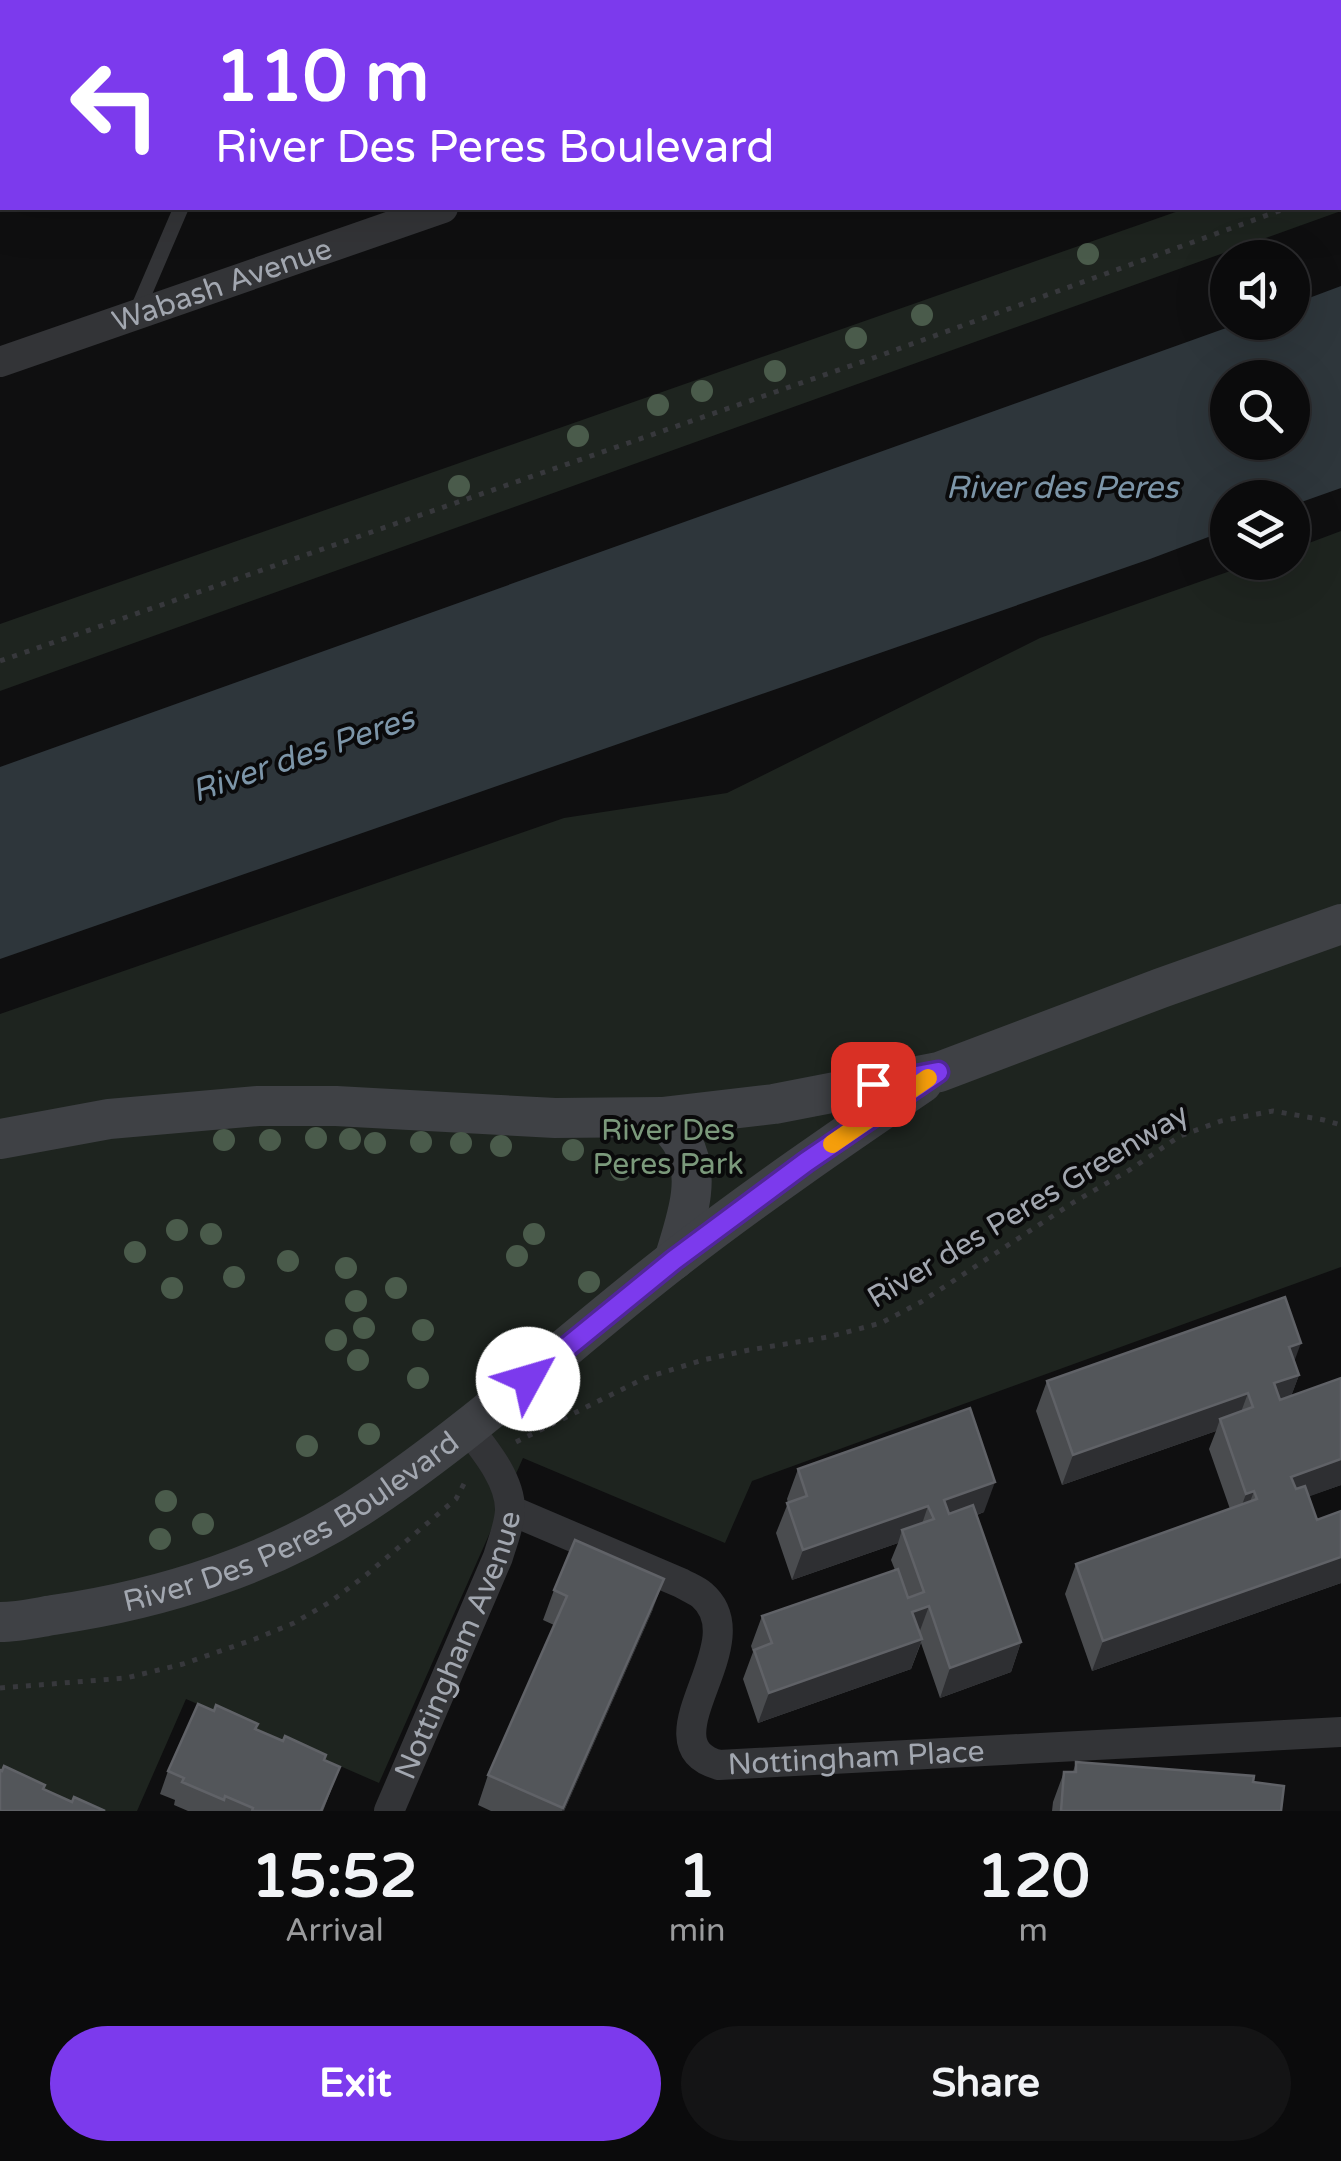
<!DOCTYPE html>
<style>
body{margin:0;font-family:"Varela Round",sans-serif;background:#141415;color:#f1f3f6;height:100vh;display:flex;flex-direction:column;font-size:38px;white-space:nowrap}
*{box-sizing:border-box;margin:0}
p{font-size:32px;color:#9a9b9d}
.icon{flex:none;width:55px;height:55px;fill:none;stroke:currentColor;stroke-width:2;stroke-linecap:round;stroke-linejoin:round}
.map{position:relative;height:1811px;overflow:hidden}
.drawer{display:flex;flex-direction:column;background:#0b0b0c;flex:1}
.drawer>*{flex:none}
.hud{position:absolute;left:0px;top:0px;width:1342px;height:210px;box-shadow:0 10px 40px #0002,0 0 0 2px #2b2b2d;background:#7c3aed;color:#fff;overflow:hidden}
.fabs{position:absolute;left:1210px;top:240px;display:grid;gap:20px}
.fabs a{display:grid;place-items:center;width:100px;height:100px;border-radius:50%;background:#0b0b0c;box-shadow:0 10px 40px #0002,0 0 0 2px #2b2b2d;font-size:50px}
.pin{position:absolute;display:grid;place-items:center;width:85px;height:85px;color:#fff;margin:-42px;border-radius:20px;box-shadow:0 5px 15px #0006}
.me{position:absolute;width:110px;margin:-55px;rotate:51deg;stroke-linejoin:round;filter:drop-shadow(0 0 8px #0008)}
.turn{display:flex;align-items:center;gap:35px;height:210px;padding:0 50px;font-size:45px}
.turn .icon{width:130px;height:130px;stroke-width:2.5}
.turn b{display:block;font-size:70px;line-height:85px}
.eta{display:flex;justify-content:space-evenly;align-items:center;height:170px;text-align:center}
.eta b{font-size:60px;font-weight:800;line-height:70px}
.cta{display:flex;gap:20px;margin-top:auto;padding:20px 50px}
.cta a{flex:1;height:115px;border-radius:60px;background:#7c3aed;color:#fff;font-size:40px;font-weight:800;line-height:115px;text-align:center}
.cta a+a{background:#141415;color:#f1f3f6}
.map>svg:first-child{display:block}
.green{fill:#1e241f}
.water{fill:#2e363b;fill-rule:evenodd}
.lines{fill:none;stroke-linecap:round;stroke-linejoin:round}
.path{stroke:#37383c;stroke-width:5;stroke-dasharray:5 8;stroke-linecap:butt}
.service{stroke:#333437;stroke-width:15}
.minor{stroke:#333437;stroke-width:30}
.secondary{stroke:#3f4145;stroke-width:40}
.tree{fill:#4a5b4b}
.wall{fill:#4a4c4f}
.shaded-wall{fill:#2e2f32}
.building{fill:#53565a;stroke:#606267;stroke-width:2.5}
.route-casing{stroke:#51269a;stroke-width:25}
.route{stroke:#7c3aed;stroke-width:18}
.slow{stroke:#f59e0b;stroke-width:18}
.labels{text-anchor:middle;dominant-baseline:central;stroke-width:8;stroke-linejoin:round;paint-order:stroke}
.street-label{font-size:30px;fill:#a2a7b0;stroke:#0a0a0b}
.park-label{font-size:30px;fill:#7b997b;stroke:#0a0a0b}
.water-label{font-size:32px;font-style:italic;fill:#7c95a8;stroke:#0a0a0b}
</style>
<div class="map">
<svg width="1341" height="1811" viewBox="0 0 1341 1811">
<rect width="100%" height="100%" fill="#0f0f10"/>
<!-- green -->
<g class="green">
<path d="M1341 153V211L0 691V624L1187 208H1340Z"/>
<path d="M1341 531V1267L752 1481 725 1543 523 1458 379 1783 186 1699 137 1811H59L0 1787V1014L564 818 727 793 1040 638 1253 563 1292 562 1293 549Z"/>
</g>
<!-- water -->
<path class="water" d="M1341 286V488L1293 505 1292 498H1228L1227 530 1150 559 0 959V767L1240 323 1292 322 1293 304ZM1228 378H1292V442H1228Z"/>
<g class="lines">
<!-- path -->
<g class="path">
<path d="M1340 190 1341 189"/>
<path d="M0 661 876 357 1287 208"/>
<path d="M516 1442 645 1378 703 1360 749 1350 828 1337 881 1323 921 1302 1074 1202 1128 1171 1180 1136 1221 1121 1273 1111 1324 1120 1341 1125"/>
<path d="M0 1688 126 1678 183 1664 255 1639 294 1623 330 1602 366 1575 456 1499 467 1478"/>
</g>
<!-- service -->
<g class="service">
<path d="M677 0 683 2"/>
<path d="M268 2 269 0"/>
<path d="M136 313 181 208"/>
</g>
<!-- minor -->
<g class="minor">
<path d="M20 2 21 0"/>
<path d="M1037 2 1044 0"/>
<path d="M0 49 2 43"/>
<path id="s1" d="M0 362 443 208"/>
<path id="s2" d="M510 1510 681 1583C688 1587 696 1590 702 1595 758 1643 641 1743 719 1765L1341 1732"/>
<path id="s3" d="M389 1811 498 1557C502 1543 509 1527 510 1511 511 1481 485 1450 467 1427"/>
</g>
<!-- secondary -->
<g class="secondary">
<path d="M662 1117C668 1125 677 1133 682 1142 703 1178 685 1223 674 1260"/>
<path d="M0 1139 109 1119 258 1106H336L555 1118 662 1117 774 1104 939 1072 1161 988 1341 924"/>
<path id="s4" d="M0 1622C18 1622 35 1618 53 1615 164 1599 277 1563 371 1499 478 1427 573 1338 675 1259 755 1197 838 1140 922 1083"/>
</g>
</g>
<!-- trees -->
<g class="tree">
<circle cx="1088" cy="254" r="11"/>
<circle cx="922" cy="315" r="11"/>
<circle cx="856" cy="338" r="11"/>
<circle cx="775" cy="371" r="11"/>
<circle cx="702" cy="391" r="11"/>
<circle cx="658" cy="405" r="11"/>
<circle cx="578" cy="436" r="11"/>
<circle cx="459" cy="486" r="11"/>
<circle cx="316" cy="1138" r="11"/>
<circle cx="350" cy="1139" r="11"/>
<circle cx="224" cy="1140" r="11"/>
<circle cx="270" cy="1140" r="11"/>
<circle cx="421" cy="1142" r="11"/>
<circle cx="375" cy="1143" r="11"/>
<circle cx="461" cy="1143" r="11"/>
<circle cx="501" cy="1146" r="11"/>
<circle cx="573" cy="1150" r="11"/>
<circle cx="621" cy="1170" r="11"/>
<circle cx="177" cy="1230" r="11"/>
<circle cx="211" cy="1234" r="11"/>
<circle cx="534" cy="1234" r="11"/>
<circle cx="135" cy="1252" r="11"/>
<circle cx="517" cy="1256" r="11"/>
<circle cx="288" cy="1261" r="11"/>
<circle cx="346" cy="1268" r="11"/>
<circle cx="234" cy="1277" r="11"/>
<circle cx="589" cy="1282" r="11"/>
<circle cx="172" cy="1288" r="11"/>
<circle cx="396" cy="1288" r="11"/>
<circle cx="356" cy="1301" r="11"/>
<circle cx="364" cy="1328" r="11"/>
<circle cx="423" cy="1330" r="11"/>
<circle cx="336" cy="1340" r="11"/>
<circle cx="358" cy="1360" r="11"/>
<circle cx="418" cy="1378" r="11"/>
<circle cx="369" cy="1434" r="11"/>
<circle cx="307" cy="1446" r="11"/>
<circle cx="166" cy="1501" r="11"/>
<circle cx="203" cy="1524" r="11"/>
<circle cx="160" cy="1539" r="11"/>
</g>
<!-- wall -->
<g class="wall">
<path d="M1294 1361 1299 1375 1291 1396 1341 1485 1309 1496 1317 1520 1341 1511V1583L1092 1671 1065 1594 1076 1564 1230 1509 1209 1449 1216 1431 1062 1485 1036 1411 1047 1381Z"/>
<path d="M798 1469 984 1512 977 1515 1021 1642 1011 1672 940 1698 921 1643 911 1669 758 1723 743 1679 753 1652 751 1646 762 1616 895 1570 891 1560 898 1543 792 1580 776 1533 788 1503 787 1499Z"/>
<path d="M554 1590 653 1609 564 1811H491L478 1805 488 1775 554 1625 543 1620Z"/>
<path d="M256 1729 340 1767 323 1811H188L174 1805 175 1800 160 1794 168 1771Z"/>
<path d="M1076 1762 1253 1782 1281 1811H1052L1053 1802 1064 1772H1073Z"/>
</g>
<!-- shaded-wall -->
<g class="shaded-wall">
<path d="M1301 1343 1290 1373 1289 1347Z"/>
<path d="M1299 1375 1288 1405 1263 1413 1274 1383Z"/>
<path d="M1248 1393 1237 1423 1220 1419 1216 1431 1062 1485 1073 1455Z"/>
<path d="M1341 1459V1485L1280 1507 1291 1477Z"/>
<path d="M995 1482 984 1512 933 1530 944 1500Z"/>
<path d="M1254 1491 1243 1521 1235 1524 1246 1494Z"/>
<path d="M928 1506 918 1536 902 1530 898 1543 792 1580 803 1550Z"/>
<path d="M1341 1557V1583L1092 1671 1103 1641Z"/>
<path d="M664 1579 653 1609 564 1811H562Z"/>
<path d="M929 1606 918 1636 912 1612Z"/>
<path d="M922 1639 911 1669 758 1723 769 1693Z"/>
<path d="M1021 1642 1011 1672 940 1698 950 1668Z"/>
</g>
<!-- building -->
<g class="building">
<path d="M1285 1297 1301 1343 1289 1347 1299 1375 1274 1383 1280 1400 1341 1378V1459L1291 1477 1296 1489 1305 1486 1317 1520 1341 1511V1557L1103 1641 1076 1564 1257 1499 1254 1491 1246 1494 1220 1419 1253 1407 1248 1393 1073 1455 1047 1381Z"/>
<path d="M970 1408 995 1482 944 1500 949 1514 973 1505 1021 1642 950 1668 929 1606 912 1612 922 1639 769 1693 754 1650 772 1643 762 1616 898 1569 908 1598 924 1592 902 1530 934 1519 928 1506 803 1550 787 1503 807 1496 798 1469Z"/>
<path d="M575 1540 664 1579 563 1808 488 1775 567 1596 554 1590Z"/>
<path d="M198 1704 214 1711 216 1705 258 1724 255 1729 283 1741 285 1736 326 1755 324 1760 340 1767 321 1811H252L253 1808 225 1796 224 1800 182 1782 184 1778 168 1771Z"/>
<path d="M1076 1762 1254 1776 1253 1782 1284 1786 1281 1811H1061L1064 1772H1076Z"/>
<path d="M4 1766 45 1785 43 1789 72 1802 74 1797 105 1811H0V1770L2 1771Z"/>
</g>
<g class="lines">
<!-- route casing -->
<g class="route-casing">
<path id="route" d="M528 1379 674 1260 806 1162 938 1072 873 1084"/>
</g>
<!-- route -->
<use href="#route" class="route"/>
<!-- slow -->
<path class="slow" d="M832 1144 928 1078"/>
</g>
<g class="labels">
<!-- street labels -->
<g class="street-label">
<text stroke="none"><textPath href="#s1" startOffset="235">Wabash Avenue</textPath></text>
<text transform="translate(1028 1206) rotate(-31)">River des Peres Greenway</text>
<text stroke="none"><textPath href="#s4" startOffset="312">River Des Peres Boulevard</textPath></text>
<text stroke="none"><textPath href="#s3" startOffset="180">Nottingham Avenue</textPath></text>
<text stroke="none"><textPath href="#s2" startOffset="540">Nottingham Place</textPath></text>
</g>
<!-- park labels -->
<g class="park-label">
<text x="668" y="1130">River Des<tspan x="668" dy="34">Peres Park</tspan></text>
</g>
<!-- water labels -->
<g class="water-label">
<text x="1062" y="488">River des Peres</text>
<text transform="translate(303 755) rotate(-19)">River des Peres</text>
</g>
</g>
</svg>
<div class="fabs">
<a><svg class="icon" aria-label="sound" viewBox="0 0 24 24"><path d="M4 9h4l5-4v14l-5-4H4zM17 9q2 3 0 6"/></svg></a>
<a><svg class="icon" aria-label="search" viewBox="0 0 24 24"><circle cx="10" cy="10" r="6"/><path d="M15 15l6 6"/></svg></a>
<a><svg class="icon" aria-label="layers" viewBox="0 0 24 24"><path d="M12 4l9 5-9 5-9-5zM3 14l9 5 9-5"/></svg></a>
</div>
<div class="pin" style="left:873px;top:1084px;background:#d93025"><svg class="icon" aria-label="arrive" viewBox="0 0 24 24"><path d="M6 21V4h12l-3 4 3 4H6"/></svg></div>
<svg class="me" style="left:528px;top:1379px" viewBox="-20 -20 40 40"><circle r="19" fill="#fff"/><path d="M0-13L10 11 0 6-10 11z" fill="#7c3aed"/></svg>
<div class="hud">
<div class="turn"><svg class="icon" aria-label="left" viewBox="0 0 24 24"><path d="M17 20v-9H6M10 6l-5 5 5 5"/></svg><div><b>110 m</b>River Des Peres Boulevard</div></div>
</div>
</div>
<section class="drawer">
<div class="eta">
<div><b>15:52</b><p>Arrival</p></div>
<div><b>1</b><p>min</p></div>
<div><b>120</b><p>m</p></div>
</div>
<div class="cta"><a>Exit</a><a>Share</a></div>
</section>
